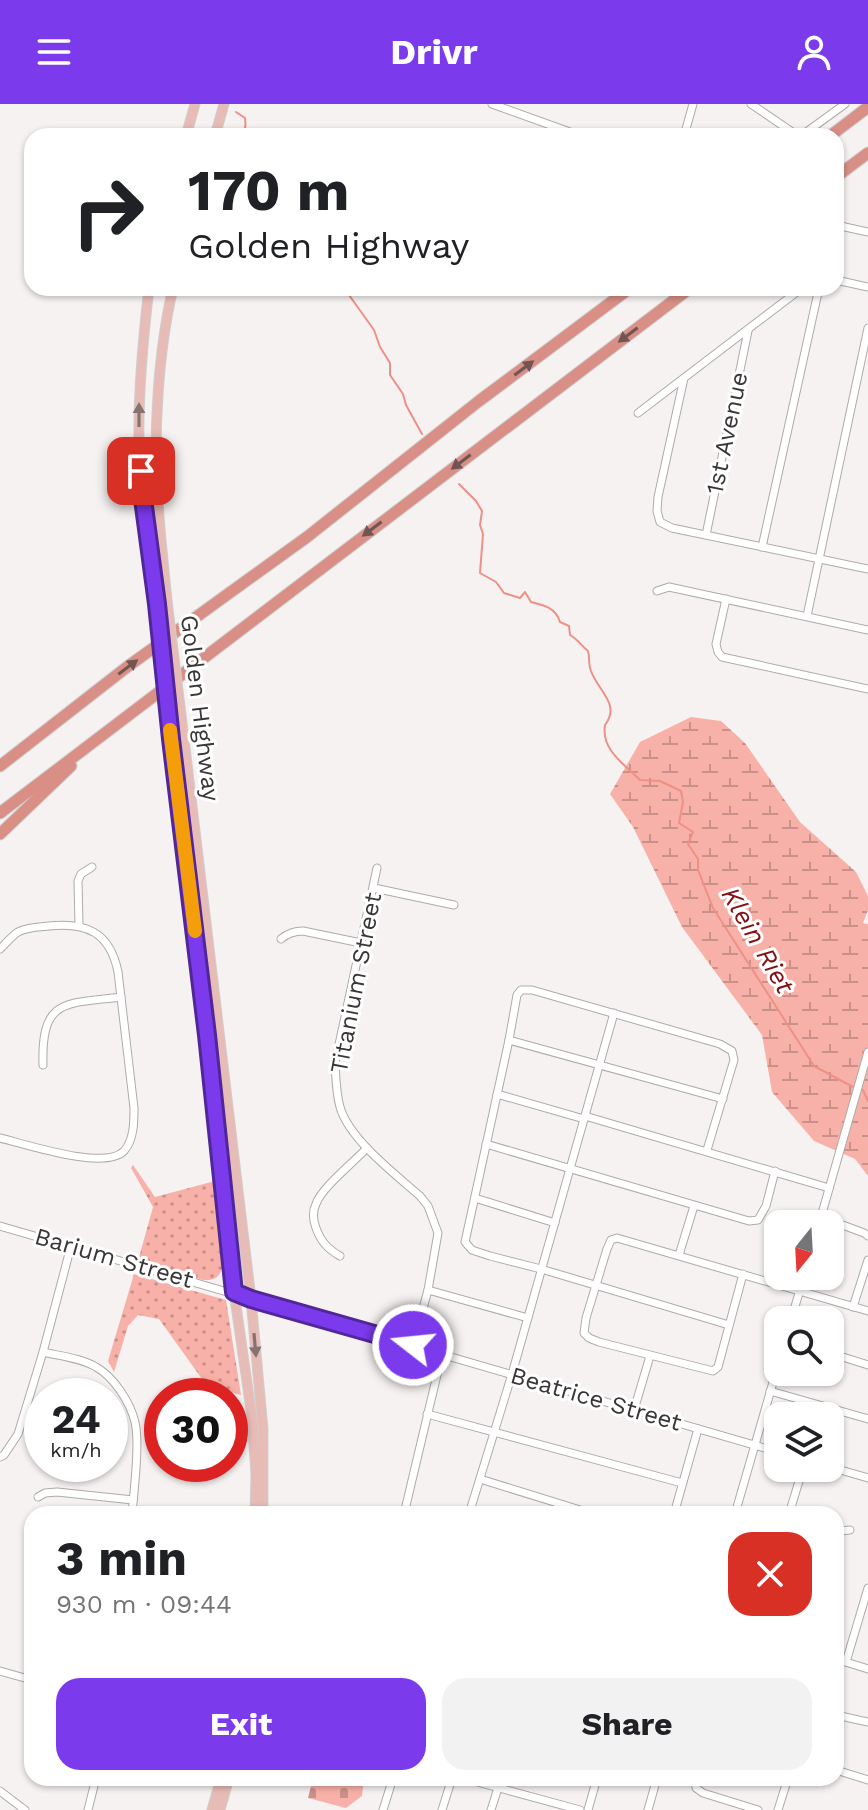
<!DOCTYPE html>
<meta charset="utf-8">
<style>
body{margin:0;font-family:"Work Sans",sans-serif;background:#f2f2f2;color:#202124;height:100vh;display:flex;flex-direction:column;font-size:30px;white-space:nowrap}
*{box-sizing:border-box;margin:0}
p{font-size:26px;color:#757577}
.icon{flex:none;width:44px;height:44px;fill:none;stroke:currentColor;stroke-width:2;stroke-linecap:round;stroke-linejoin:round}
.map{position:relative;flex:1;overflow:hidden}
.drawer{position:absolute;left:24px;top:1402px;width:820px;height:280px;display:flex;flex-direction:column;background:#fff;border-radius:24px;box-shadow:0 2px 6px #0004}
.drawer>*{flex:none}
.hud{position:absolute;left:24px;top:24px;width:820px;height:168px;border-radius:24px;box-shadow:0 2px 6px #0004;background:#fff;color:#202124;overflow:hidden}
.needle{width:52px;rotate:198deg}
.buttons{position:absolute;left:764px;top:1106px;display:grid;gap:16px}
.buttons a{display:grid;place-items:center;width:80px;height:80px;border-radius:16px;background:#fff;box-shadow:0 2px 6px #0004;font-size:40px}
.speed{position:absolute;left:24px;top:1274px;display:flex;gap:16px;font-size:40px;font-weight:700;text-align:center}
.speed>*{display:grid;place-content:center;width:104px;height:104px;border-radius:50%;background:#fff;box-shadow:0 2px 6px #0004;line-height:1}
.speed small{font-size:20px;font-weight:400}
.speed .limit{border:12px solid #d22;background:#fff;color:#111}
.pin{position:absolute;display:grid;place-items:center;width:68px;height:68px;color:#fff;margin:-34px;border-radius:16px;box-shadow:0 4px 12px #0006}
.me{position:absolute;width:88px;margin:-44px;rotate:286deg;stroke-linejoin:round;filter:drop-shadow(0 0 6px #0008)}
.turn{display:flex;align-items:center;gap:28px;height:168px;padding:0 32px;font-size:36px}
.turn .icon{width:104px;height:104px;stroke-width:2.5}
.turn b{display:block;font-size:56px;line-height:68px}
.round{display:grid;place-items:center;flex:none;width:84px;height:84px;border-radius:24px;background:#f2f2f2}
.overview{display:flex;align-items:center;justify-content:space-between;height:136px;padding:0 32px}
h1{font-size:48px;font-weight:700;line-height:60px}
.primary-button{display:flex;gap:16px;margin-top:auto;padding:16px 32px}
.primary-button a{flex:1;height:92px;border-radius:24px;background:#7c3aed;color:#fff;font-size:32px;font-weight:700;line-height:92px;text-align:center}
.primary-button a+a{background:#f2f2f2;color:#202124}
header{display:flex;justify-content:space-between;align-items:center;height:104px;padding:0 32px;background:#7c3aed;color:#fff;font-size:36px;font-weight:700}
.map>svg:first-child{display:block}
.grass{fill:url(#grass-dots)}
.wetland{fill:url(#wetland-marsh)}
.cemetery{fill:url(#cemetery-stones)}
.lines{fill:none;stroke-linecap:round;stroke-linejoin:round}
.stream{stroke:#ee9085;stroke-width:2}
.minor-casing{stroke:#aeabaa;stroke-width:9}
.major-casing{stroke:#cfcfcf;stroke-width:11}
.highway-casing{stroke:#cfcfcf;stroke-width:13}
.minor{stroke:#fff;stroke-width:7}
.major{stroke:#e8bcb6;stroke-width:9}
.highway{stroke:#d98f86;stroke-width:11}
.major-bridge-casing{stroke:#cfcfcf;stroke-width:11;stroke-linecap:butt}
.major-bridge{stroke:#e8bcb6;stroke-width:9}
.oneway{fill:#705552}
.oneway2{fill:#877270}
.route-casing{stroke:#51269a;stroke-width:20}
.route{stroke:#7c3aed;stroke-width:14}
.slow{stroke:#f59e0b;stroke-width:14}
.labels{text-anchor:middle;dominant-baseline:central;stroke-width:6;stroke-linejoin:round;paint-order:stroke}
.street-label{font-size:24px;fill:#383636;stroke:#fff}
.water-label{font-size:26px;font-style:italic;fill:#821113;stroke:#fff}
</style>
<header><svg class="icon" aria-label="menu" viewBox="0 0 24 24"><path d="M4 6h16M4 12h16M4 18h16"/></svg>Drivr<svg class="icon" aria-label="person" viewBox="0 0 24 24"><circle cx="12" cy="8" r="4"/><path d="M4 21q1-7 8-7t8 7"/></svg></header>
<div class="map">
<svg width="868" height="1706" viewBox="0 0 868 1706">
<defs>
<pattern id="grass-dots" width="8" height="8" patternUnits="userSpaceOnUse" patternTransform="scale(2)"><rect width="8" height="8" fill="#f8b1a8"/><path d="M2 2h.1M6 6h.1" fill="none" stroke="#ca918a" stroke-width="1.8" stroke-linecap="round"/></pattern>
<pattern id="wetland-marsh" width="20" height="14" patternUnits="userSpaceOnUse" patternTransform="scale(2)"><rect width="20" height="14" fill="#f8b1a8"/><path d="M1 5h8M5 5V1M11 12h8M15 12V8" fill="none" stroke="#ca918a"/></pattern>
<pattern id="cemetery-stones" width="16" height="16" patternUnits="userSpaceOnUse" patternTransform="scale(2)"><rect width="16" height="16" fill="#f8b1a8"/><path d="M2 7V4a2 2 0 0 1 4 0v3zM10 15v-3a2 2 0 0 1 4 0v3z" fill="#ca918a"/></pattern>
</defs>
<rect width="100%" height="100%" fill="#f7f2f2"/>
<!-- grass -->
<g class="grass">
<path d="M133 1061 155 1093 215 1077 223 1159C221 1172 216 1177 203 1176L138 1157 153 1103 131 1064Z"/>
<path d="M134 1170 226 1196 241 1291 207 1282 159 1215 138 1211 128 1222 114 1268 108 1257Z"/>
</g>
<!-- wetland -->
<path class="wetland" d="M691 613 721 617 745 639 800 718 856 768 868 792V806L863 819 868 820V1072L855 1055 814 1037 772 988 762 931 682 823 633 723 610 690 640 638Z"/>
<!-- cemetery -->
<path class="cemetery" d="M313 1674H364L362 1692 346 1704 308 1694Z"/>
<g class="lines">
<!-- stream -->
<g class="stream">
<path d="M236 8 245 14C246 22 246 27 239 32"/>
<path d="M344 184 374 226 380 243 390 259V271L403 290 406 301 422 330"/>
<path d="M459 380 476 397 482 407 480 421 483 430 480 469 496 478 504 489 520 494 525 488 531 498C544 501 556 504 560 518L569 522 570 531C579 536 581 542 588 547 590 553 588 560 591 567 598 587 621 600 605 621 601 646 624 660 640 676L660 677 681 687 683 698 679 719 693 728 688 740 698 755V766L713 804 814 962 853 983"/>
<path d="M863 986 868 997"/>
</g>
<!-- minor casing -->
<g class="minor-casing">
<g id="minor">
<path d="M492 0 581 32"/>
<path d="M751 0 798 32"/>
<path d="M684 32 693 0"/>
<path d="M801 32 845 0"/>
<path d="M836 121 868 128"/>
<path d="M836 176 868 183"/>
<path d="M684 274 658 393 657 407 660 418 672 424 868 465"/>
<path d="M638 309 802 184"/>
<path d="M706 431 748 227"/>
<path d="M762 443 819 184"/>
<path d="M657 487 669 483 868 526"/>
<path d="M726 495 716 540 718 548 722 553 868 585"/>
<path d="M807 512 868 224"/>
<path d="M377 764 335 959C336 974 336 989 340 1003 349 1035 395 1070 420 1092L428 1102 438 1129 428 1186 413 1241"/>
<path d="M374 784 454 801"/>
<path d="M79 821 78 777 81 770 92 763"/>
<path d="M281 835C288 829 294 827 303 827L361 839"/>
<path d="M0 845C5 840 12 832 18 828 27 823 39 823 49 822 86 818 110 828 118 868L134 1004C134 1018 134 1036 124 1047 105 1067 25 1040 0 1034"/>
<path d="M509 936 723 995"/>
<path d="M43 961C41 893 66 900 121 893"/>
<path d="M497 990 584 1015"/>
<path d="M585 1012 829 1084"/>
<path d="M486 1040 749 1117 758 1116 766 1102 775 1067"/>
<path d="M707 1046 734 956 732 947 720 940 532 886H521L517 891 509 936 465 1138 472 1146 490 1152 541 1165 729 1221"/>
<path d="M475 1094 555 1119"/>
<path d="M821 1113 864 1129 868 1132"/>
<path d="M819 1120 868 948"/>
<path d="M0 1122 778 1348"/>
<path d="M679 1151 694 1102"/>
<path d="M340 1152C328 1145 321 1138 316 1124 313 1116 312 1108 316 1100 321 1084 355 1057 367 1044"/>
<path d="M743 1170 718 1263 713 1267 599 1238 589 1234 584 1229 586 1214 607 1145 611 1136 617 1134 868 1207"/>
<path d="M428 1186 528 1214"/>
<path d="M853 1203 868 1156"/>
<path d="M791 1216 804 1172"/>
<path d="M43 1248C60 1252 81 1254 96 1263 114 1273 130 1298 135 1318 140 1339 134 1386 132 1410"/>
<path d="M830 1249 868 1261"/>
<path d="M770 1287 868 1315"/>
<path d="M634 1306 650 1252"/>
<path d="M427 1310 682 1379"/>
<path d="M0 1353 4 1351 18 1330 43 1248 71 1142"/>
<path d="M830 1363 868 1374"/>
<path d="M480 1375 593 1410"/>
<path d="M38 1393 45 1389 57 1388 133 1396"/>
<path d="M404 1410 442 1250"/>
<path d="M469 1410 512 1270 614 909"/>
<path d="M674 1410 698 1325"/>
<path d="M735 1410 778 1261"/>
<path d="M789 1410 803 1364"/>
<path d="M836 1431 841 1427 850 1426"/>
<path d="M836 1555 868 1565"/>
<path d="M846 1558 868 1484"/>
<path d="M0 1567 32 1576"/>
<path d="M836 1611 868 1618"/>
<path d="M836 1666 868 1676"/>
<path d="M463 1674 580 1706"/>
<path d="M696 1674V1684L703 1689 758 1706"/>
<path d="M0 1687 25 1706"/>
<path d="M88 1706 96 1674"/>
<path d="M383 1706 393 1674"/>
<path d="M442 1706 452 1674"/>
<path d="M491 1706 498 1684"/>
<path d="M588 1706 597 1674"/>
<path d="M648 1706 657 1674"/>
<path d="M778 1706 788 1674"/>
</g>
</g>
<!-- major casing -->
<g class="major-casing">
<g id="major">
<path d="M186 32 195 0"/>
<path d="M215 32 224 0"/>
<path d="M149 184C143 235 138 287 139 339 141 393 150 447 157 500"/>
<path d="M167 497C164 464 160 431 158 398 153 333 158 248 173 184"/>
<path d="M171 635 207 931 234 1188 252 1313 256 1370 255 1410"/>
<path d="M184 635 251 1195 263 1325V1410"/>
<path d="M212 1706 221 1674"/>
<path d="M220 1706 229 1674"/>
</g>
</g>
<!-- highway casing -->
<g class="highway-casing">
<g id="highway">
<path d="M830 32 868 3"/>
<path d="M836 73 868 49"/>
<path d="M0 662 127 563 307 433 479 297 630 184"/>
<path d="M0 709 690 184"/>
<path d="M0 730 71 662"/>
</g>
</g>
<!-- minor -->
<use href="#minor" class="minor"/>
<!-- major -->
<use href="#major" class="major"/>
<!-- highway -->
<use href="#highway" class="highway"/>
<!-- major-bridge casing -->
<g class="major-bridge-casing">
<g id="major-bridge">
<path d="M167 497 184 635"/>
<path d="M157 500 171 635"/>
</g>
</g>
<!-- major-bridge -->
<use href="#major-bridge" class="major-bridge"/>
</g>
<!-- one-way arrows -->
<defs><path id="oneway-solid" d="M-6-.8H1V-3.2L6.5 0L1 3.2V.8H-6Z" transform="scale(2)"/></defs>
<g class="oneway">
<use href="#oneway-solid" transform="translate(628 231) rotate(143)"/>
<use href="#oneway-solid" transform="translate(524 264) rotate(-37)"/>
<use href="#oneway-solid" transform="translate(461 358) rotate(143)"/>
<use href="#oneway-solid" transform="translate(372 425) rotate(143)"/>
<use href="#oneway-solid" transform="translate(128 563) rotate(-37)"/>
</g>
<g class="oneway2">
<use href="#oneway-solid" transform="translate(139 311) rotate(-90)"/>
<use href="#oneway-solid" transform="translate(255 1241) rotate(85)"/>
</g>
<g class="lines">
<!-- route casing -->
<g class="route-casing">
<path id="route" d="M141 367 143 395 157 500 171 635 207 931 234 1188 251 1195 413 1241"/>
</g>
<!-- route -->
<use href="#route" class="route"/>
<!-- slow -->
<path class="slow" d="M170 626 195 827"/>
</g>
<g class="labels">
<!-- street labels -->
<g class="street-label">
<text transform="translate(727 329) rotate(-78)">1st Avenue</text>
<text transform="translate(200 604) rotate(83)">Golden Highway</text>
<text transform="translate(356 879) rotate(-79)">Titanium Street</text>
<text transform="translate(114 1154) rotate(16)">Barium Street</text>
<text transform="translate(596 1295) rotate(16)">Beatrice Street</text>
</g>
<!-- water labels -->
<g class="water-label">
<text transform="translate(758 836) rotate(60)">Klein Riet</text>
</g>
</g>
</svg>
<div class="buttons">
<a><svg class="needle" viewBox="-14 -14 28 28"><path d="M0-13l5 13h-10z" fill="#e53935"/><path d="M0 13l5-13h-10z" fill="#757577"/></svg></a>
<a><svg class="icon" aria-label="search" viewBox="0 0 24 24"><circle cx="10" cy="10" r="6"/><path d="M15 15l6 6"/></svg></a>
<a><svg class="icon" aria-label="layers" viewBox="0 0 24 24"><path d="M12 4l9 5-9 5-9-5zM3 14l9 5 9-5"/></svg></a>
</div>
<div class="speed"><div>24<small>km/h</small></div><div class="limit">30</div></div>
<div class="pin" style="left:141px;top:367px;background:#d93025"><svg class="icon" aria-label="arrive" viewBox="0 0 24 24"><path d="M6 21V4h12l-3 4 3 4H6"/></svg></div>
<svg class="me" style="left:413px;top:1241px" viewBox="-20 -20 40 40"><circle r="17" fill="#7c3aed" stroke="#fff" stroke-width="3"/><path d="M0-11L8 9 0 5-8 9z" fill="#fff"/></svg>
<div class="hud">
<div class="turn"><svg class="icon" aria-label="right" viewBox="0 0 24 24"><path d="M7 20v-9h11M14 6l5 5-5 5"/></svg><div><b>170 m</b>Golden Highway</div></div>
</div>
<section class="drawer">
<div class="overview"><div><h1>3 min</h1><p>930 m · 09:44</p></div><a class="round" style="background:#d93025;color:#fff"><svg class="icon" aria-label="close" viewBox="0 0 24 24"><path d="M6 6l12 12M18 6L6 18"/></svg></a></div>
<div class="primary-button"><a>Exit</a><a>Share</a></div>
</section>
</div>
